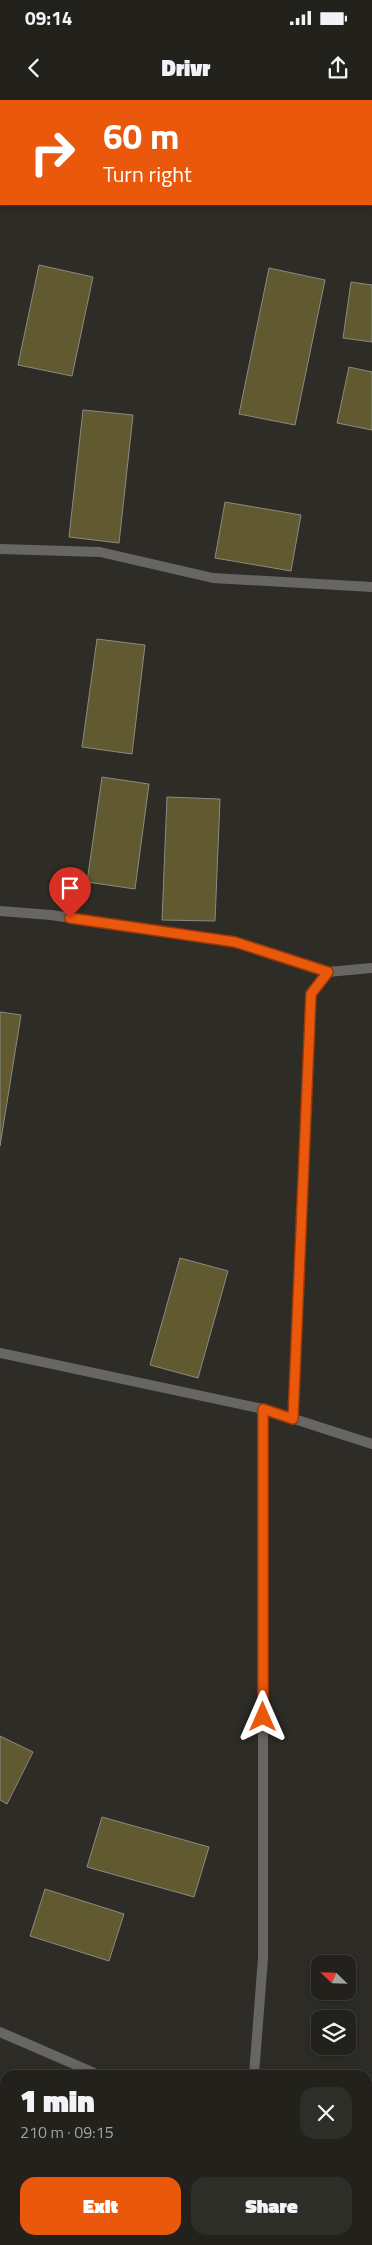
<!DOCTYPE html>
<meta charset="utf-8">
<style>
body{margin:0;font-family:"Titillium Web",sans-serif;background:#2e2e29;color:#f1f3f6;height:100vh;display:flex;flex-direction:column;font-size:19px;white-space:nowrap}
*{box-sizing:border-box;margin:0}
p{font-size:16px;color:#a2a3a3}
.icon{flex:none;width:28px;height:28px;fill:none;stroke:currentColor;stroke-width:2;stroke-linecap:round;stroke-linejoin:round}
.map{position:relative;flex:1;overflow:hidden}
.sheet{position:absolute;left:0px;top:1970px;width:372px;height:175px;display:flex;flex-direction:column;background:#22211c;border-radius:15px 15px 0 0;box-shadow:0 2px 12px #0003,0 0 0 1px #3f3e3b}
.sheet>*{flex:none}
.guide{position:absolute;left:0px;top:0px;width:372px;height:105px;box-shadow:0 2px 12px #0003,0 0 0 1px #3f3e3b;background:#ea580c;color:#fff;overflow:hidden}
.needle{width:32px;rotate:293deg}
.tools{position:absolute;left:311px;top:1855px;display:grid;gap:10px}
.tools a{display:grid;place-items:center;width:45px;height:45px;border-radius:10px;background:#22211c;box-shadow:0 2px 12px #0003,0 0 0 1px #3f3e3b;font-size:25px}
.pin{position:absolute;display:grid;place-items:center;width:42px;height:42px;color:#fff;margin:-51px -21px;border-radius:50% 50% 50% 0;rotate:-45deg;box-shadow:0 0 5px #0007}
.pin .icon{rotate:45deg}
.me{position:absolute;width:55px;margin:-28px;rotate:0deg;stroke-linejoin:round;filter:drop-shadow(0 0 4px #0008)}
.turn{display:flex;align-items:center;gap:18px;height:105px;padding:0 20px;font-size:22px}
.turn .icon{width:65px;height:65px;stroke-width:2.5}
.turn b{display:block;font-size:35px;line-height:42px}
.round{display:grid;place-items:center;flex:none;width:52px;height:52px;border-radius:15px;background:#2e2e29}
.headline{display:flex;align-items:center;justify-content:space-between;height:85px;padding:0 20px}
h1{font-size:30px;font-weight:800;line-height:38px}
.cta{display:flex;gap:10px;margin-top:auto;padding:10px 20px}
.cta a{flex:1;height:58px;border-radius:15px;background:#ea580c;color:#fff;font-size:20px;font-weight:800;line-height:58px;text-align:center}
.cta a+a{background:#2e2e29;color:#f1f3f6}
.status{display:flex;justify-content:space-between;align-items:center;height:35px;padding:0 25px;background:#22211c;direction:ltr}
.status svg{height:14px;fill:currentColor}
header{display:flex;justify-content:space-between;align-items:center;height:65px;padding:0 20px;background:#22211c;font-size:22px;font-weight:800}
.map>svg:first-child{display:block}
.building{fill:#61592f;stroke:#8b8a83}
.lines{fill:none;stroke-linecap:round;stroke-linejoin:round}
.minor{stroke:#676663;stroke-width:10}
.route-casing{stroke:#983908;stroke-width:12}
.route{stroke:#ea580c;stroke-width:9}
</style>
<div class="status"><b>09:14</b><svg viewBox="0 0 49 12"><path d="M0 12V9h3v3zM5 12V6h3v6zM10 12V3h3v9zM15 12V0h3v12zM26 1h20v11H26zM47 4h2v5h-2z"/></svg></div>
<header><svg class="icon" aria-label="back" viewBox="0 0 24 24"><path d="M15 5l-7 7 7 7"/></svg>Drivr<svg class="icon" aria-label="share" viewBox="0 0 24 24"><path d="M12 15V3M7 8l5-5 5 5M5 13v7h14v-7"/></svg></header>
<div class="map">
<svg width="372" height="2145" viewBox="0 0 372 2145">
<rect width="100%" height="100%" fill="#2d2c26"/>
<!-- building -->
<g class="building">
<path d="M112 0H168L112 1Z"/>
<path d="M39 165 93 177 72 276 18 265Z"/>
<path d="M269 168 325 180 295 325 239 314Z"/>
<path d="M351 182 372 185V242L343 238Z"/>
<path d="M349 267 372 272V330L337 323Z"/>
<path d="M83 310 133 315 119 443 69 437Z"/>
<path d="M225 402 301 415 291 471 215 458Z"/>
<path d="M97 539 145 545 132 654 82 647Z"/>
<path d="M102 677 149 684 135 789 87 782Z"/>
<path d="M167 697 220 699 215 821 162 820Z"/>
<path d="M0 912 21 915 0 1046Z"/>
<path d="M180 1158 228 1171 198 1278 150 1265Z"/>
<path d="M0 1636 33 1652 7 1704 0 1700Z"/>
<path d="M102 1717 209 1747 194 1797 87 1767Z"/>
<path d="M45 1789 124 1814 109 1861 30 1836Z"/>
<path d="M0 2019 5 2020V2107L0 2106Z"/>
<path d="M87 2140H130L129 2145H86Z"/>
</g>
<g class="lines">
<!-- minor -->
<g class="minor">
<path d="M364 1V0"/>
<path d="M0 60H1"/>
<path d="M371 81H372"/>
<path d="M0 449 100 452 213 478 372 487"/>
<path d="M0 811 51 815 235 842 328 872 372 868"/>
<path d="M0 1253 263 1309 372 1344"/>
<path d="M293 1319 311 894 328 872"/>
<path d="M0 1932 99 1975"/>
<path d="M254 1975 263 1858V1309"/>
<path d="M368 2134 372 2137"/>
</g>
</g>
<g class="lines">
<!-- route casing -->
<g class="route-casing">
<path id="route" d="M70 818 235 842 328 872 311 894 293 1319 263 1309V1617"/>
</g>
<!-- route -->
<use href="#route" class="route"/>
</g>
</svg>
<div class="tools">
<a><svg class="needle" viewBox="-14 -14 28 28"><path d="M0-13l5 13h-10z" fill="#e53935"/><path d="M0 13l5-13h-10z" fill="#a2a3a3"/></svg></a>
<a><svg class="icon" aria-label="layers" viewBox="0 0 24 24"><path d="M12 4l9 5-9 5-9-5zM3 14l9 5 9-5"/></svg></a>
</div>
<div class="pin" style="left:70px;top:818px;background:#d93025"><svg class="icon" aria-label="arrive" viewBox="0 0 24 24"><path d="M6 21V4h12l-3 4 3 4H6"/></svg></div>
<svg class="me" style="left:263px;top:1617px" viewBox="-20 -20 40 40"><path d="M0-17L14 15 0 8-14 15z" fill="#ea580c" stroke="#fff" stroke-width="4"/></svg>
<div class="guide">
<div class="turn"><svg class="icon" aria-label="right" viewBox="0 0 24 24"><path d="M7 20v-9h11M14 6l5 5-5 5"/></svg><div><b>60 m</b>Turn right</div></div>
</div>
<section class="sheet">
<div class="headline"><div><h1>1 min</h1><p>210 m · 09:15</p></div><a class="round"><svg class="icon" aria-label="close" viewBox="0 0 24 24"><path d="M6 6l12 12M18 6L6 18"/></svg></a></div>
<div class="cta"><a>Exit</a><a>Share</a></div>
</section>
</div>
